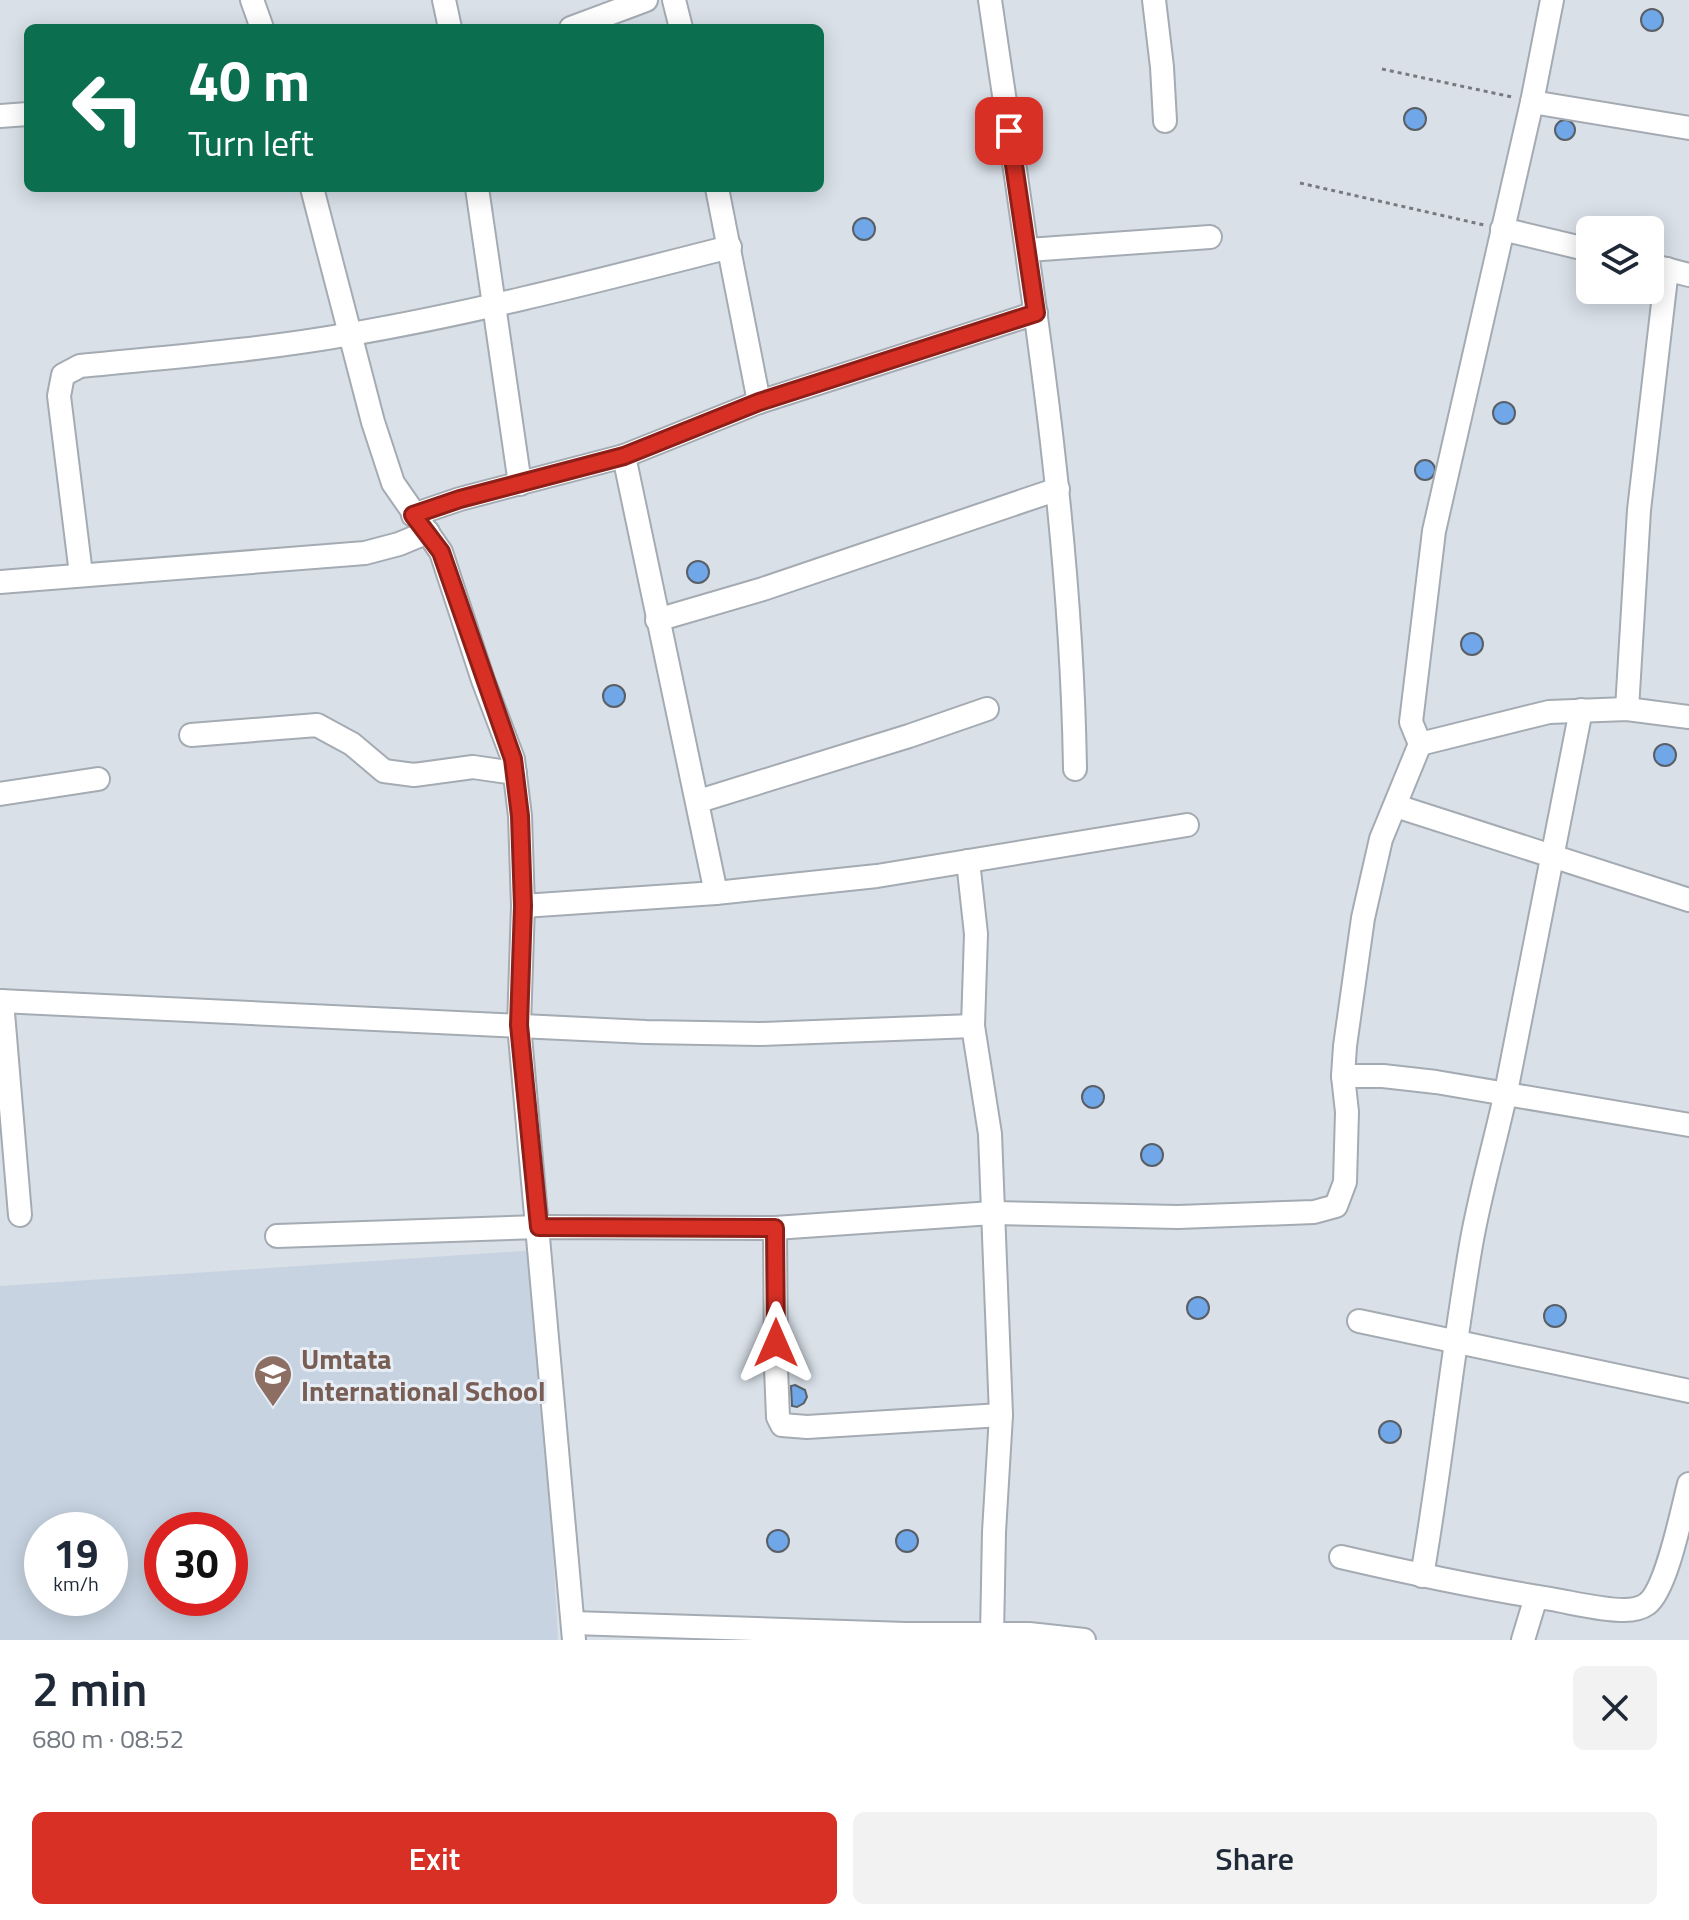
<!DOCTYPE html>
<meta charset="utf-8">
<style>
body{margin:0;font-family:"Titillium Web",sans-serif;background:#f2f2f3;color:#1f2937;height:100vh;display:flex;flex-direction:column;font-size:30px;white-space:nowrap}
*{box-sizing:border-box;margin:0}
p{font-size:26px;color:#747a83}
.icon{flex:none;width:44px;height:44px;fill:none;stroke:currentColor;stroke-width:2;stroke-linecap:round;stroke-linejoin:round}
.map{position:relative;height:1640px;overflow:hidden}
.drawer{display:flex;flex-direction:column;background:#fff;flex:1}
.drawer>*{flex:none}
.banner{position:absolute;left:24px;top:24px;width:800px;height:168px;border-radius:12px;box-shadow:0 4px 20px #0003;background:#0b6e4f;color:#fff;overflow:hidden}
.buttons{position:absolute;left:1576px;top:216px;display:grid;gap:16px}
.buttons a{display:grid;place-items:center;width:88px;height:88px;border-radius:12px;background:#fff;box-shadow:0 4px 20px #0003;font-size:40px}
.speed{position:absolute;left:24px;top:1512px;display:flex;gap:16px;font-size:40px;font-weight:700;text-align:center}
.speed>*{display:grid;place-content:center;width:104px;height:104px;border-radius:50%;background:#fff;box-shadow:0 4px 20px #0003;line-height:1}
.speed small{font-size:20px;font-weight:400}
.speed .limit{border:12px solid #d22;background:#fff;color:#111}
.pin{position:absolute;display:grid;place-items:center;width:68px;height:68px;color:#fff;margin:-34px;border-radius:16px;box-shadow:0 4px 12px #0006}
.me{position:absolute;width:88px;margin:-44px;rotate:0deg;stroke-linejoin:round;filter:drop-shadow(0 0 6px #0008)}
.turn{display:flex;align-items:center;gap:28px;height:168px;padding:0 32px;font-size:36px}
.turn .icon{width:104px;height:104px;stroke-width:2.5}
.turn b{display:block;font-size:56px;line-height:68px}
.round{display:grid;place-items:center;flex:none;width:84px;height:84px;border-radius:12px;background:#f2f2f3}
.headline{display:flex;align-items:center;justify-content:space-between;height:136px;padding:0 32px}
h1{font-size:48px;font-weight:600;line-height:60px}
.primary-button{display:flex;gap:16px;margin-top:auto;padding:16px 32px}
.primary-button a{flex:1;height:92px;border-radius:12px;background:#d93025;color:#fff;font-size:32px;font-weight:600;line-height:92px;text-align:center}
.primary-button a+a{background:#f2f2f3;color:#1f2937}
.map>svg:first-child{display:block}
.built{fill:#c7d3e1;fill-rule:evenodd}
.building{fill:#6fa7e8;stroke:#5a5f66;stroke-width:2}
.lines{fill:none;stroke-linecap:round;stroke-linejoin:round}
.minor-casing{stroke:#a4abb2;stroke-width:26}
.path{stroke:#777b81;stroke-width:3;stroke-dasharray:4 4;stroke-linecap:butt}
.minor{stroke:#fff;stroke-width:22}
.route-casing{stroke:#8d1f18;stroke-width:20}
.route{stroke:#d93025;stroke-width:14}
.labels{text-anchor:middle;dominant-baseline:central;stroke-width:6;stroke-linejoin:round;paint-order:stroke}
.education-label{font-size:28px;font-weight:bold;fill:#785e54;stroke:#e6edf5;text-anchor:start}
</style>
<div class="map">
<svg width="1689" height="1640" viewBox="0 0 1689 1640">
<rect width="100%" height="100%" fill="#d9e0e8"/>
<!-- built -->
<path class="built" d="M537 1250 558 1640H0V1286ZM42 1530H110V1598H42ZM162 1530H230V1598H162Z"/>
<!-- building -->
<g class="building">
<circle cx="1652" cy="20" r="11"/>
<circle cx="1415" cy="119" r="11"/>
<circle cx="1565" cy="130" r="10"/>
<circle cx="864" cy="229" r="11"/>
<circle cx="1504" cy="413" r="11"/>
<circle cx="1425" cy="470" r="10"/>
<circle cx="698" cy="572" r="11"/>
<circle cx="1472" cy="644" r="11"/>
<circle cx="614" cy="696" r="11"/>
<circle cx="1665" cy="755" r="11"/>
<circle cx="1093" cy="1097" r="11"/>
<circle cx="1152" cy="1155" r="11"/>
<circle cx="1198" cy="1308" r="11"/>
<circle cx="1555" cy="1316" r="11"/>
<path d="M795 1385 805 1390 807 1397 804 1403 797 1407 792 1406 791 1386Z"/>
<circle cx="1390" cy="1432" r="11"/>
<circle cx="907" cy="1541" r="11"/>
<circle cx="778" cy="1541" r="11"/>
</g>
<g class="lines">
<!-- minor casing -->
<g class="minor-casing">
<g id="minor">
<path d="M252 0 262 28"/>
<path d="M444 0 450 28"/>
<path d="M674 0 681 28"/>
<path d="M990 0C1027 256 1071 510 1075 769"/>
<path d="M1154 0 1162 67 1165 121"/>
<path d="M571 28 646 0"/>
<path d="M1532 102 1689 128"/>
<path d="M0 116 28 114"/>
<path d="M312 188 373 422 393 483 441 552 483 680 513 759 520 816 523 906 519 1025 574 1640"/>
<path d="M477 188 520 484"/>
<path d="M717 188 759 402"/>
<path d="M1502 229 1590 250"/>
<path d="M1028 250 1210 237"/>
<path d="M1650 265 1689 275"/>
<path d="M624 456 716 893"/>
<path d="M413 515 460 499 624 456 759 402 1036 313"/>
<path d="M81 574 59 396 63 375 80 366C170 357 262 350 351 334 479 312 604 279 730 247"/>
<path d="M0 582 365 553 399 544 428 532"/>
<path d="M657 620 763 589 1058 489"/>
<path d="M1627 709 1639 510 1667 269"/>
<path d="M191 735 317 725 352 744 384 771 414 775 473 767 515 773"/>
<path d="M1420 744 1549 712 1627 709 1689 717"/>
<path d="M0 794 98 779"/>
<path d="M699 801 909 736 987 709"/>
<path d="M1396 806 1689 900"/>
<path d="M968 861 976 934 973 1026 990 1134 1001 1415 994 1532 992 1635"/>
<path d="M523 906 716 893 877 876 1187 825"/>
<path d="M0 1001 646 1032 760 1034 973 1026"/>
<path d="M2 1001 20 1215"/>
<path d="M1343 1076H1383L1436 1082 1689 1125"/>
<path d="M775 1228 776 1368 778 1417 782 1425 807 1427 1001 1415"/>
<path d="M277 1236 539 1227 775 1228 992 1213 1178 1217 1314 1212 1336 1206 1345 1182 1347 1112 1343 1076 1345 1046 1363 918 1381 839 1420 744 1411 722 1434 531 1532 102 1552 0"/>
<path d="M1359 1321 1689 1391"/>
<path d="M1341 1557C1410 1573 1480 1588 1551 1599 1574 1603 1600 1610 1624 1610 1632 1610 1640 1609 1647 1604 1667 1589 1682 1510 1689 1484"/>
<path d="M1422 1576C1441 1466 1452 1355 1471 1245 1480 1193 1495 1143 1506 1092 1532 965 1555 837 1581 710"/>
<path d="M573 1623 906 1634H1029L1084 1640"/>
<path d="M1523 1640 1536 1597"/>
</g>
</g>
<!-- path -->
<g class="path">
<path d="M1382 69 1512 97"/>
<path d="M1300 183 1484 225"/>
</g>
<!-- minor -->
<use href="#minor" class="minor"/>
</g>
<g class="lines">
<!-- route casing -->
<g class="route-casing">
<path id="route" d="M776 1343 775 1228 539 1227 519 1025 523 906 520 816 513 759 441 552 413 515 460 499 624 456 759 402 1036 313 1009 131"/>
</g>
<!-- route -->
<use href="#route" class="route"/>
</g>
<!-- icons -->
<defs>
<g id="school-pin" transform="scale(2)"><path d="M0 17L-7.5 6A9.5 9.5 0 1 1 7.5 6Z" fill="#8d6e63" stroke="#e6edf5"/><path d="M0-5L7-2L0 1L-7-2ZM-4 1L0 2.5L4 1V4Q0 6-4 4Z" fill="#fff"/></g>
</defs>
<g fill-rule="evenodd">
<use href="#school-pin" x="273" y="1374"/>
</g>
<g class="labels">
<!-- education labels -->
<g class="education-label">
<text x="301" y="1358">Umtata<tspan x="301" dy="32">International School</tspan></text>
</g>
</g>
</svg>
<div class="buttons">
<a><svg class="icon" aria-label="layers" viewBox="0 0 24 24"><path d="M12 4l9 5-9 5-9-5zM3 14l9 5 9-5"/></svg></a>
</div>
<div class="speed"><div>19<small>km/h</small></div><div class="limit">30</div></div>
<div class="pin" style="left:1009px;top:131px;background:#d93025"><svg class="icon" aria-label="arrive" viewBox="0 0 24 24"><path d="M6 21V4h12l-3 4 3 4H6"/></svg></div>
<svg class="me" style="left:776px;top:1343px" viewBox="-20 -20 40 40"><path d="M0-17L14 15 0 8-14 15z" fill="#d93025" stroke="#fff" stroke-width="4"/></svg>
<div class="banner">
<div class="turn"><svg class="icon" aria-label="left" viewBox="0 0 24 24"><path d="M17 20v-9H6M10 6l-5 5 5 5"/></svg><div><b>40 m</b>Turn left</div></div>
</div>
</div>
<section class="drawer">
<div class="headline"><div><h1>2 min</h1><p>680 m · 08:52</p></div><a class="round"><svg class="icon" aria-label="close" viewBox="0 0 24 24"><path d="M6 6l12 12M18 6L6 18"/></svg></a></div>
<div class="primary-button"><a>Exit</a><a>Share</a></div>
</section>
